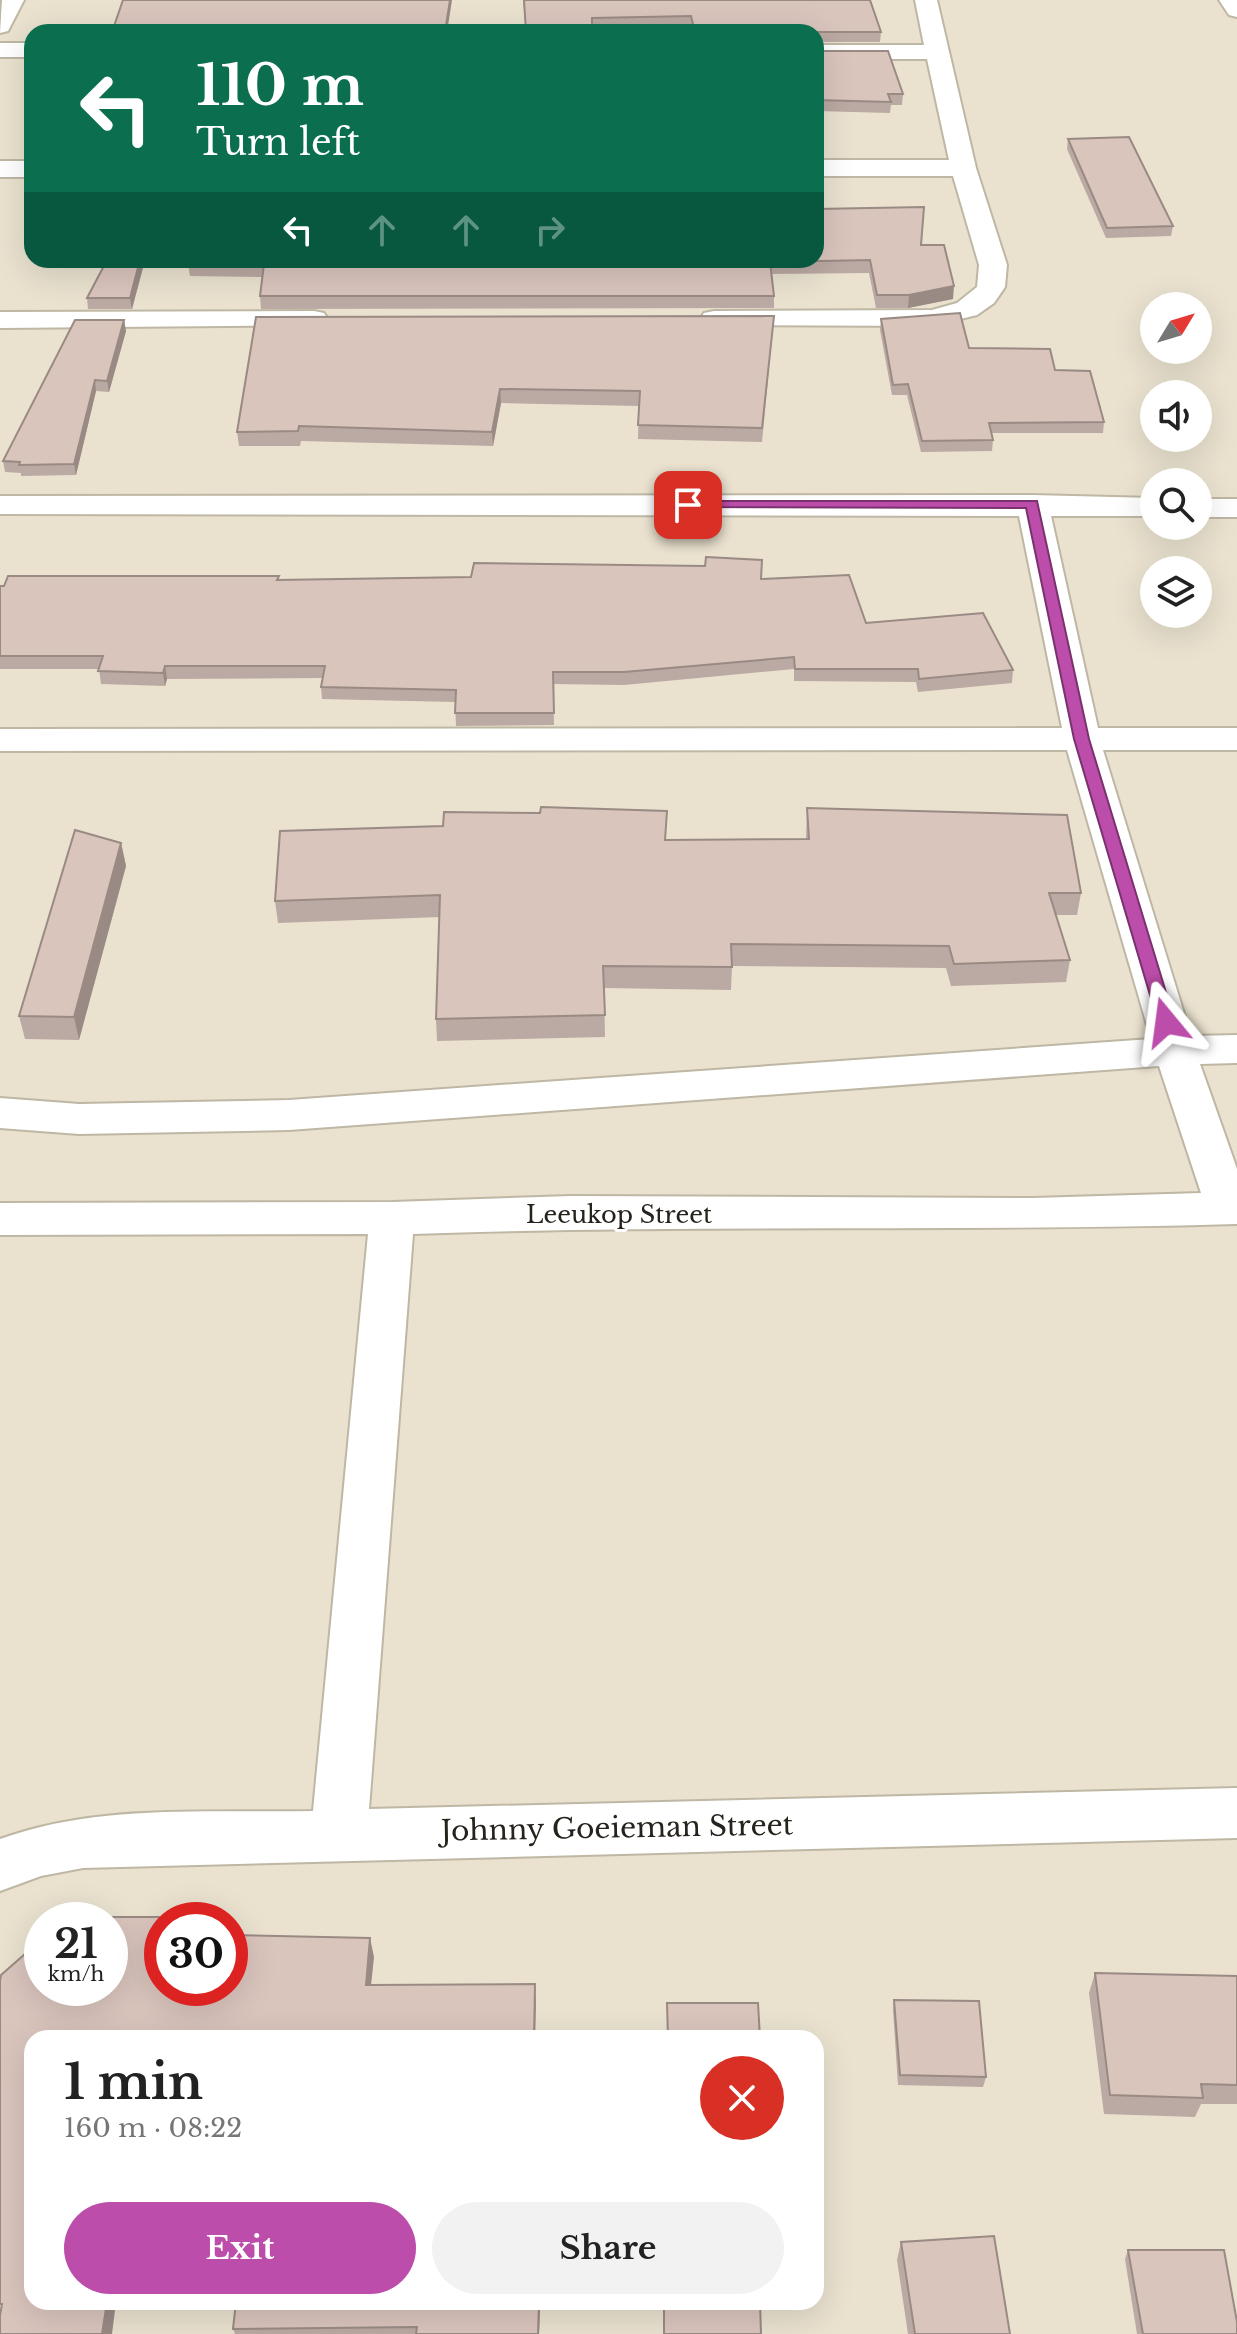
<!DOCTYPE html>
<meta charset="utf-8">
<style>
body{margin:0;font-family:"Libre Baskerville",serif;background:#f2f2f2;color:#222;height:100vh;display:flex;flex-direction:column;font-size:30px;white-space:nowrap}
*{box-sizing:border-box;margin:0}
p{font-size:26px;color:#767676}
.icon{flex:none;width:44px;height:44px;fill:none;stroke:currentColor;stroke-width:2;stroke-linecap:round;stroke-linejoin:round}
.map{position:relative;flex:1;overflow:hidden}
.side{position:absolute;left:24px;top:2030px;width:800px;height:280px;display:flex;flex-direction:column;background:#fff;border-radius:24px;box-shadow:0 8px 32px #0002}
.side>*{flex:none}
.hud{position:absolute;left:24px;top:24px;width:800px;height:244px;border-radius:24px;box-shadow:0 8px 32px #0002;background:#0b6e4f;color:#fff;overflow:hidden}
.needle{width:52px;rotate:52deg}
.controls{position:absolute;left:1140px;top:292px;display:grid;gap:16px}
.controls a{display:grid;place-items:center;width:72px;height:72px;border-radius:50%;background:#fff;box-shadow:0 8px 32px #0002;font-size:40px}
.speed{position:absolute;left:24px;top:1902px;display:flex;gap:16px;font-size:40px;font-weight:700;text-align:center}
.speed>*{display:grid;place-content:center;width:104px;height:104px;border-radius:50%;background:#fff;box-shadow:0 8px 32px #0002;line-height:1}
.speed small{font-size:20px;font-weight:400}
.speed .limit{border:12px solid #d22;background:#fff;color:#111}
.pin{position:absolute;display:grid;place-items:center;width:68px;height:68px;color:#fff;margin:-34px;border-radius:16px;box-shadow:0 4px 12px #0006}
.me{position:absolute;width:88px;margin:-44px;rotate:344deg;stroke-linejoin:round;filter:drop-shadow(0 0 6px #0008)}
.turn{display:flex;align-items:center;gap:28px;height:168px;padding:0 40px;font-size:36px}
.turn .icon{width:104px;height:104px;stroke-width:2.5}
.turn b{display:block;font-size:56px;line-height:68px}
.lanes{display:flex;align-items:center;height:76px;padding:0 40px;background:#0003;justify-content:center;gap:40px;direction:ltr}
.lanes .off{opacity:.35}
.round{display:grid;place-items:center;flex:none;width:84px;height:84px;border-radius:42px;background:#f2f2f2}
.headline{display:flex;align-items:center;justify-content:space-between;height:136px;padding:0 40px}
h1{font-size:48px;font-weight:700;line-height:60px}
.action{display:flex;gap:16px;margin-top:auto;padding:16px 40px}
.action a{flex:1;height:92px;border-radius:48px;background:#bc4daa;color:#fff;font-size:32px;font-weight:700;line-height:92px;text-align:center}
.action a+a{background:#f2f2f2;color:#222}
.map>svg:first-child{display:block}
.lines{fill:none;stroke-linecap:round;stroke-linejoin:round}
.minor-casing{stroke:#beb7a4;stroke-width:4}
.minor{fill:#fff;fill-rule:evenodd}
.wall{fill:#bba9a3}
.shaded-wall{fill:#998a84}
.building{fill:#dac5bd;stroke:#998a84;stroke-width:2}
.route{fill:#bc4daa;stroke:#7a326e;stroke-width:2}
.labels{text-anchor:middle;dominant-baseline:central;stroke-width:6;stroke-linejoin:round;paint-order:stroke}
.street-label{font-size:24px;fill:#26231c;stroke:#fff}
.near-street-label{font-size:28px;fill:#26231c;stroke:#fff}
</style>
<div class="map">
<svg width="1237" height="2334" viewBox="0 0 1237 2334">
<rect width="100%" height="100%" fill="#eae2cf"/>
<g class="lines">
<!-- minor casing -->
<g class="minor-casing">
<g id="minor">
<path d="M2 0H24L8 31 0 33Z"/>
<path d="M915 0H937L976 168 1007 265 1005 287 994 303 977 315 932 326 704 325 700 319 704 313 714 311 932 310 957 303 977 287 979 265 953 176H816V160H949L927 59H816V45H924Z"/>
<path d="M1219 0H1237V17L1229 15Z"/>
<rect x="0" y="43" width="32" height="14"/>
<rect x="0" y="161" width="32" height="16"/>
<path d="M314 311 324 313 328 319 324 325 0 328V312Z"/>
<path d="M1032 495 1154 498V516H1051L1098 728H1237V750H1103L1191 1036 1237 1035V1063L1200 1064 1237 1169V1224C962 1232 688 1224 413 1234L369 1809 1237 1788V1838L83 1868 41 1876 0 1891V1839C99 1803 209 1813 313 1811L368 1234 0 1235V1203L392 1202 571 1196 1033 1198 1201 1193 1159 1066 289 1130 79 1134 0 1128V1098L79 1104 289 1100 1151 1039 1067 750 0 751V729L1062 728 1019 516 0 514V496Z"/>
<rect x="1198" y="499" width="39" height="18"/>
</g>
</g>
<!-- minor -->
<use href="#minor" class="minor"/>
</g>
<!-- wall -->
<g class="wall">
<path d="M523 0 881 32 880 42H816V32H692L691 27 592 29V32H526Z"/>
<path d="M816 51 903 94 902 105H891L890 113 816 111Z"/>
<path d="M1068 139 1173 226 1171 236 1106 238 1067 149Z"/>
<path d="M921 245 953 299 908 308H876L869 273 772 274 774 296V308L261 309 260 296 263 277 190 276 188 264Z"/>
<path d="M107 260H145L132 309H88L87 298Z"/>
<path d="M774 316 762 442 638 439 639 406 501 403 493 446 301 441 300 446H239L237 432Z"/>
<path d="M881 319 969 348 1055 370 1104 422 1103 433H992L993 440 992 451 921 452 907 395H892L880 330Z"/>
<path d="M124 320 126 331 109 392 96 391 76 475 21 476V473L5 472 3 461Z"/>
<path d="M279 576V580L761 579 866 623 1013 670 1012 683 918 692 916 682 794 681V669L624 685 553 684 554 725 456 726 455 702 322 699 321 687 323 678 167 679 165 686 101 684 99 669H0V586Z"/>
<path d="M807 808 1081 893 1077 915H1056L1070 960 1066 982 951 986 946 968 732 966 731 990 604 988 605 1037 437 1041 436 1019 440 917 278 923 275 901 443 826 666 840 806 839Z"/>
<path d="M121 843 126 866 79 1040 25 1039 19 1016Z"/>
<path d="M1095 1973 1237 1976V2104H1201L1195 2117 1104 2114 1089 1993Z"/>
<path d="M894 2000 986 2077 983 2087 898 2085 893 2010Z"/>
<path d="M901 2242 1010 2334H908L897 2260Z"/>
<path d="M1128 2250 1237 2334H1137L1125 2259Z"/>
<path d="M540 2302 539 2334H235L233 2329Z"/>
</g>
<!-- shaded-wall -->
<g class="shaded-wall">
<path d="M450 0H452L447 32H445Z"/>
<path d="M140 260H145L132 309 130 298Z"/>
<path d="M954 286 953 299 908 308 909 295Z"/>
<path d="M124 320 126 331 109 392 107 381Z"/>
<path d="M95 380 96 391 76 475 74 464Z"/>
<path d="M500 389 501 403 493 446 492 432Z"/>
<path d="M165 666 167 679 165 686 163 673Z"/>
<path d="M121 843 126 866 79 1040 74 1017Z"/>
<path d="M159 1917 162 1927V1951L157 1934Z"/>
<path d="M370 1938 374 1957 369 2005 366 1985Z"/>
<path d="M535 1984 536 2003 535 2038H534Z"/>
<path d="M107 2302H116L112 2334H102Z"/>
<path d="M539 2302H540L539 2334H538Z"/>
</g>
<!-- building -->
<g class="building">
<path d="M123 0H450L445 32H112Z"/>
<path d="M524 0H870L881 32H817L816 35V32H695L691 16 592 18V25H587V32H526Z"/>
<path d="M816 51H888L903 94H888L891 102 816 100Z"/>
<path d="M1129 137 1173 226 1107 228 1068 139Z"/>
<path d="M924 207 921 245H944L954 286 909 295H877L870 260 770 262 774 296H260L264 264H188L189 260H816V209Z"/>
<path d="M107 260H140L130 298H87Z"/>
<path d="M960 313 969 348 1050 349 1055 370 1090 371 1104 422 989 423 993 440 922 441 908 384 893 385 881 319Z"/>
<path d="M774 316 762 428 638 425 640 391 500 389 492 432 299 426 298 431 237 432 256 317Z"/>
<path d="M75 320H124L107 381 95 380 74 464 19 465 20 462 3 461Z"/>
<path d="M706 557 762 560 761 579 849 575 866 623 983 613 1013 670 919 679 918 669H795L794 657 624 672H553L554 713H455L456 690 321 687 325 666H165L163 673 98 671 103 656H0V586H4L8 576H279L277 580 471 577 474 563 705 566Z"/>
<path d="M541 807 667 811 665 840 809 839 807 808 1067 815 1081 893H1049L1070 960 954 964 949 946 731 944 732 967 603 966 605 1015 436 1019 440 895 275 901 280 831 443 826 444 812 540 813Z"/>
<path d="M75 830 121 843 74 1017 19 1016Z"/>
<path d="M67 1917H159L157 1934H162V1988H230V1935L370 1938 366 1985 535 1984 534 2038H32V2302H107L102 2334H0V2315L2 2304H0V1981L1 1975 42 1939V1988H110V1920H63Z"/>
<path d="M1095 1973 1237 1976V2085L1201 2084 1203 2098 1110 2095Z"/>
<path d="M894 2000 979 2001 986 2077 900 2075Z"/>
<path d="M667 2003H758L760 2038H668Z"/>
<path d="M994 2236 1010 2334H915L901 2242Z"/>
<path d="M1128 2250H1224L1237 2322V2334H1143Z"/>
<path d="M236 2302H539L538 2334H416L417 2327 233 2329Z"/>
<path d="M664 2302H760L761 2334H664Z"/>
</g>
<!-- route -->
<path class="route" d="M688 501H1037L1089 739 1175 1022 1172 1026 1166 1028 1158 1022 1074 739 1026 508 683 507V502Z"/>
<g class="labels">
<!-- street labels -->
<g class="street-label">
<text x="619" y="1214">Leeukop Street</text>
</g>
<!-- near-street labels -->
<g class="near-street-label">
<text transform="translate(617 1828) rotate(-1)">Johnny Goeieman Street</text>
</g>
</g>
</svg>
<div class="controls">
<a><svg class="needle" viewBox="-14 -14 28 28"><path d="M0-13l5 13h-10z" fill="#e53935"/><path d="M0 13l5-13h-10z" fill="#767676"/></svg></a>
<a><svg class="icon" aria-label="sound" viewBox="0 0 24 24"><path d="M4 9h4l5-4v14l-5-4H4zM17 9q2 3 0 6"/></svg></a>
<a><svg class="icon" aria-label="search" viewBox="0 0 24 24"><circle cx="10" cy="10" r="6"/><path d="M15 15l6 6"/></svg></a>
<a><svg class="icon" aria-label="layers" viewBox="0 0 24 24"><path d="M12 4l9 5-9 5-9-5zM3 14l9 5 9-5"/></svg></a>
</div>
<div class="speed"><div>21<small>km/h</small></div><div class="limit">30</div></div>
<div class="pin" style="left:688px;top:505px;background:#d93025"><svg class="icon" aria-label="arrive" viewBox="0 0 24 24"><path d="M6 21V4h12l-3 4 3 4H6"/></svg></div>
<svg class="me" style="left:1166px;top:1022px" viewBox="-20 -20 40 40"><path d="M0-17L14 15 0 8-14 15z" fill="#bc4daa" stroke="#fff" stroke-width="4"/></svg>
<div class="hud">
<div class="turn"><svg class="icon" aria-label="left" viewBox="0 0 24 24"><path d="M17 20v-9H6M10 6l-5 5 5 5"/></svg><div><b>110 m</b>Turn left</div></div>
<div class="lanes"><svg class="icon" aria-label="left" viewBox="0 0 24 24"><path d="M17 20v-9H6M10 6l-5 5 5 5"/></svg><svg class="icon off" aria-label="ahead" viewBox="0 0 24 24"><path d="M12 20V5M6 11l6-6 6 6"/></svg><svg class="icon off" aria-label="ahead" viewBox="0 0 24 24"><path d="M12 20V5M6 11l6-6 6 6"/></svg><svg class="icon off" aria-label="right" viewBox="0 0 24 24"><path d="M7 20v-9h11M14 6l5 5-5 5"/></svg></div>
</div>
<section class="side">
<div class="headline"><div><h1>1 min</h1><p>160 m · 08:22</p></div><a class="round" style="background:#d93025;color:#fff"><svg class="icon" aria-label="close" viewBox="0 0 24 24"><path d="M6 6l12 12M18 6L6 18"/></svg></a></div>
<div class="action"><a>Exit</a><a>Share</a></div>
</section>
</div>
